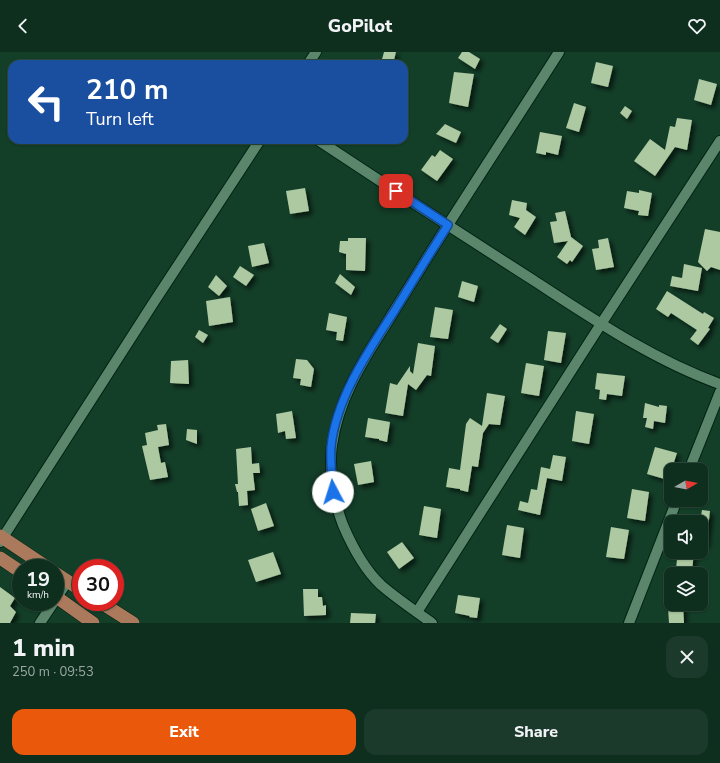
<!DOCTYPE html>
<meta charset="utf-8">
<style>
body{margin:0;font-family:"Nunito Sans",sans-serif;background:#1c3a2b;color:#f1f3f6;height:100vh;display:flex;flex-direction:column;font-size:15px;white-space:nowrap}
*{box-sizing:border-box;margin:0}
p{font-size:13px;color:#9ba8a4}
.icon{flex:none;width:22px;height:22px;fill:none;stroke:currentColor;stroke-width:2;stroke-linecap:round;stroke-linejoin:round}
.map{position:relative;height:571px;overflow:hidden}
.side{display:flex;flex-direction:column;background:#0e2e1e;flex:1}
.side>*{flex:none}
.hud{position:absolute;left:8px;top:8px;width:400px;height:84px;border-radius:12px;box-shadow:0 1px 3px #0004,0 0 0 1px #2e4a3c;background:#1a4fa0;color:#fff;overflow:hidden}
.needle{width:26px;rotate:81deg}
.fabs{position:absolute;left:664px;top:411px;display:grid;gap:8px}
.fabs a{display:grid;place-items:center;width:44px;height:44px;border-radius:8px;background:#0e2e1e;box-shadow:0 1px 3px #0004,0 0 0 1px #2e4a3c;font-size:20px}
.speed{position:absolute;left:12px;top:507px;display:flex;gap:8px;font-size:20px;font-weight:700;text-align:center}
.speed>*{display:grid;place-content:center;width:52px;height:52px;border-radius:50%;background:#0e2e1e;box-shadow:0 1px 3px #0004,0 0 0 1px #2e4a3c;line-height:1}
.speed small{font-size:10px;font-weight:400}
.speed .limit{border:6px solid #d22;background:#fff;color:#111}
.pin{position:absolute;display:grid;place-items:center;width:34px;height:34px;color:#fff;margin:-17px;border-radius:8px;box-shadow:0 2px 6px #0006}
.me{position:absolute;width:44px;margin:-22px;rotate:355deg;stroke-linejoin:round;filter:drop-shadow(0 0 3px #0008)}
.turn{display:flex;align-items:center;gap:14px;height:84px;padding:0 12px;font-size:18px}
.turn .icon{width:52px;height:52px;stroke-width:2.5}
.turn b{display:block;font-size:28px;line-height:34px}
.round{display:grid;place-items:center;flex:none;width:42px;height:42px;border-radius:12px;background:#1c3a2b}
.summary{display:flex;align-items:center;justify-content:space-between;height:68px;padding:0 12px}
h1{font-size:24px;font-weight:800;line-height:30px}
.primary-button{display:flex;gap:8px;margin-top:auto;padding:8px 12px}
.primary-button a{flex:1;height:46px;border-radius:12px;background:#ea580c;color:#fff;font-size:16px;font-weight:800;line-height:46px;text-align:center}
.primary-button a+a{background:#1c3a2b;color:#f1f3f6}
header{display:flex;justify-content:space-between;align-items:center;height:52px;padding:0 12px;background:#0e2e1e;font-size:18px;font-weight:800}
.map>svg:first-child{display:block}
.building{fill:#acc9a1;filter:url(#shadow)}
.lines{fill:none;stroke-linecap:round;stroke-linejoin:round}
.minor-casing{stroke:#032313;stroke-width:12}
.major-casing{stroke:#032313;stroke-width:14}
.minor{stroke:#5b866c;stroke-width:10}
.major{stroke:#ab795b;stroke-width:13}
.route-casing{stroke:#114b97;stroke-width:10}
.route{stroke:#1a73e8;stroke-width:7}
</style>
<header><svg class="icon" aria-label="back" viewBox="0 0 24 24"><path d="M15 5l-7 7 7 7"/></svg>GoPilot<svg class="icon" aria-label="heart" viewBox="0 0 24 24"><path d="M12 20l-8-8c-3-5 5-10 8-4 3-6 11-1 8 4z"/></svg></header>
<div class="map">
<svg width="720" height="571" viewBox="0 0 720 571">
<defs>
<filter id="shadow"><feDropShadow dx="3.5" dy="3.5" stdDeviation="2" flood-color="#0009"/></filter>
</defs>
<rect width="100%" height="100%" fill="#133e28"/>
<!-- building -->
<g class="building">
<path d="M384 0H396L393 12 381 11Z"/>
<path d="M462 0H469L480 7 475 17 458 6Z"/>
<path d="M596 10 613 14 608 35 591 31Z"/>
<path d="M454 20 474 22 468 55 449 51Z"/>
<path d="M699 27 717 32 711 53 694 48Z"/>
<path d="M574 51 586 55 579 80 566 76Z"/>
<path d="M625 54 632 59 627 67 620 61Z"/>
<path d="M677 66 692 68 687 98 675 95 655 124 634 109 650 87 665 98 670 74 675 75Z"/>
<path d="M445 72 461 80 456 91 436 82Z"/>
<path d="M540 80 562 84 558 103 546 100V103L536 101Z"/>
<path d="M440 98 453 107 437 129 421 118 432 103 435 105Z"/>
<path d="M305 136 309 159 290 162 286 139Z"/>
<path d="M639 138 652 141 648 164 638 163 639 159 624 156 627 139 639 141Z"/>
<path d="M512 148 527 151 526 158 536 165 525 183 514 175 520 166 509 163Z"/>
<path d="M565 159 571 185 583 194 572 210 570 208 567 212 557 205 568 189 554 191 550 170 557 169 555 161Z"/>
<path d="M705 177 720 180V218L711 215 707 219 698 210Z"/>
<path d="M348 186H366L365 219 346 218V202L339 200 340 189H348Z"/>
<path d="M608 186 614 215 596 218 592 197 599 196 598 188Z"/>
<path d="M264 191 269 211 252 215 248 194Z"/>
<path d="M684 212 702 216 698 239 670 234 672 224 682 226Z"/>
<path d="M240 214 254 223 246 234 233 225Z"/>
<path d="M340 222 355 235 351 243 335 231Z"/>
<path d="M216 223 227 234 219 244 208 235Z"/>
<path d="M462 229 478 234 474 250 458 245Z"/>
<path d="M667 239 703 262 704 260 714 266 708 276 710 277 698 293 690 287 697 278 671 261 668 265 656 257Z"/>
<path d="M230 245 233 270 209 274 206 249Z"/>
<path d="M435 255 453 258 448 287 430 285Z"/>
<path d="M329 261 347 265 343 289 336 288 337 280 326 278Z"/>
<path d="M500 272 507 277 498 291 490 286Z"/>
<path d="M199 278 208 283 203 291 195 285Z"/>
<path d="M548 279 566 281 561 311 544 308Z"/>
<path d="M418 291 435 294 431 324 427 323 416 338 408 332 403 364 385 361 390 331 397 333 410 314V319L413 322Z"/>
<path d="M296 307 307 308 314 317 311 335 300 333 301 327 293 326Z"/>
<path d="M188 308 189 332 170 331 171 309Z"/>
<path d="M526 311 544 314 539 344 521 341Z"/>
<path d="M597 321 625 324 622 344 607 342 606 348 599 347 600 338 595 337Z"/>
<path d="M487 341 505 344 500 373 489 372 483 381 478 415 472 414 468 440 460 438V437L446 435 449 416 460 418 466 372 470 366 482 374Z"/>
<path d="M645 351 659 355V353L667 354 665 371 654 369 653 377 645 375 647 366H643Z"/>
<path d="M292 359 296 386 286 387 285 379 278 381 276 362Z"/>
<path d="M576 359 594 362 589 392 572 389Z"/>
<path d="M368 366 390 370 387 390 379 388V387L365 385Z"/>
<path d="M166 372 169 393 158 395 161 411 165 410 168 425 150 428 142 394 147 393 145 381 158 378 157 373Z"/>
<path d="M187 377 197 378V392L186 388Z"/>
<path d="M251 395 252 412 259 411 260 421H253L255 438 247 439 248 453 239 454 238 440H237L235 432H238L236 397Z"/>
<path d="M655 395 677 401 668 428 647 422Z"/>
<path d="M553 403 566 405 562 429 547 426 540 463 518 458 520 449 528 451 531 437 537 438 541 415 550 417Z"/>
<path d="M371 409 374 430 358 433 354 412Z"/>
<path d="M632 437 649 440 645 469 627 466Z"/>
<path d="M266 451 274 474 258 479 251 457Z"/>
<path d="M424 454 441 457 437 486 419 483Z"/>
<path d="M702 458 710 459 706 493H701L700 470Z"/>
<path d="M507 473 524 476 520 506 502 503Z"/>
<path d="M611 475 629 478 624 507 606 505Z"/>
<path d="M402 490 414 506 399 517 387 500Z"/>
<path d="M273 500 281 522 256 530 248 508Z"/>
<path d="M686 500H694L692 519 676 517 677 507H681V502L685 503Z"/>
<path d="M0 535 15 546 10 554 16 560 10 571H0Z"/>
<path d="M303 537H318V545H322L323 554 326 553V563L304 564Z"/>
<path d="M458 543 480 546 477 566 469 565 470 564 455 561Z"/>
<path d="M673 552H683L684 571H669L668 555H674Z"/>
<path d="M351 561 376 562 375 571H350Z"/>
</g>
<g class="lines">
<!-- minor casing -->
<g class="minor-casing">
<g id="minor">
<path d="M308 12 316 0"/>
<path d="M318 88C389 135 461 182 533 228 593 267 653 308 720 332"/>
<path d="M689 418 720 340"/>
<path d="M0 490 152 253 260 88"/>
<path d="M55 548 68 529"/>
<path d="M417 560 601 272 720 89"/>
<path d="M40 571 54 550"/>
<path d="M432 571C415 559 396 546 381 533 364 517 352 494 343 473 335 452 331 433 331 410 331 405 331 399 332 393 338 349 361 311 385 274 397 254 410 234 422 214 467 142 514 71 559 0"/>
<path d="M629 571 677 448"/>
</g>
</g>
<!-- major casing -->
<g class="major-casing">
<g id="major">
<path d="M0 484 48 516"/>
<path d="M0 506 21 520"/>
<path d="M55 521 81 538"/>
<path d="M55 544 93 571"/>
<path d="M100 550 133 571"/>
</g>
</g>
<!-- minor -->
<use href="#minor" class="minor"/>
<!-- major -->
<use href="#major" class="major"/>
</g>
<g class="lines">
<!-- route casing -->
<g class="route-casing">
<path id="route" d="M333 440C332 425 330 410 331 395 336 346 369 298 395 258 412 230 430 201 448 173L396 139"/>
</g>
<!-- route -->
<use href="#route" class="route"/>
</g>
</svg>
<div class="fabs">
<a><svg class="needle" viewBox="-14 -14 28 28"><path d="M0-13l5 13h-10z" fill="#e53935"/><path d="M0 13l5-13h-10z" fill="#9ba8a4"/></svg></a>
<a><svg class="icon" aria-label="sound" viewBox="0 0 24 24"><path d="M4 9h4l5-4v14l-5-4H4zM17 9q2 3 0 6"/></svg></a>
<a><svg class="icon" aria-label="layers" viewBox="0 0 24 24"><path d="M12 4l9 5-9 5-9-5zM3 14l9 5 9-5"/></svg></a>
</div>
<div class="speed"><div>19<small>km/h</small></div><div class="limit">30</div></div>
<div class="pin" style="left:396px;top:139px;background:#d93025"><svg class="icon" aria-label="arrive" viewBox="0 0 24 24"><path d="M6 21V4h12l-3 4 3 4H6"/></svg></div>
<svg class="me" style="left:333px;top:440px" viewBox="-20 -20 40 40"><circle r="19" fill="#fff"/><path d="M0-13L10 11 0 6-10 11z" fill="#1a73e8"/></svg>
<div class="hud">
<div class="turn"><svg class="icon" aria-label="left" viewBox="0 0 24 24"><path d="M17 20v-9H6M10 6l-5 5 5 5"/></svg><div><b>210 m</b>Turn left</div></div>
</div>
</div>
<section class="side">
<div class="summary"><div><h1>1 min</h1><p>250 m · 09:53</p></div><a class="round"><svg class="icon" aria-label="close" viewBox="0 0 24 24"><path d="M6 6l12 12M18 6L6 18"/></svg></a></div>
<div class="primary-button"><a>Exit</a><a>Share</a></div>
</section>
